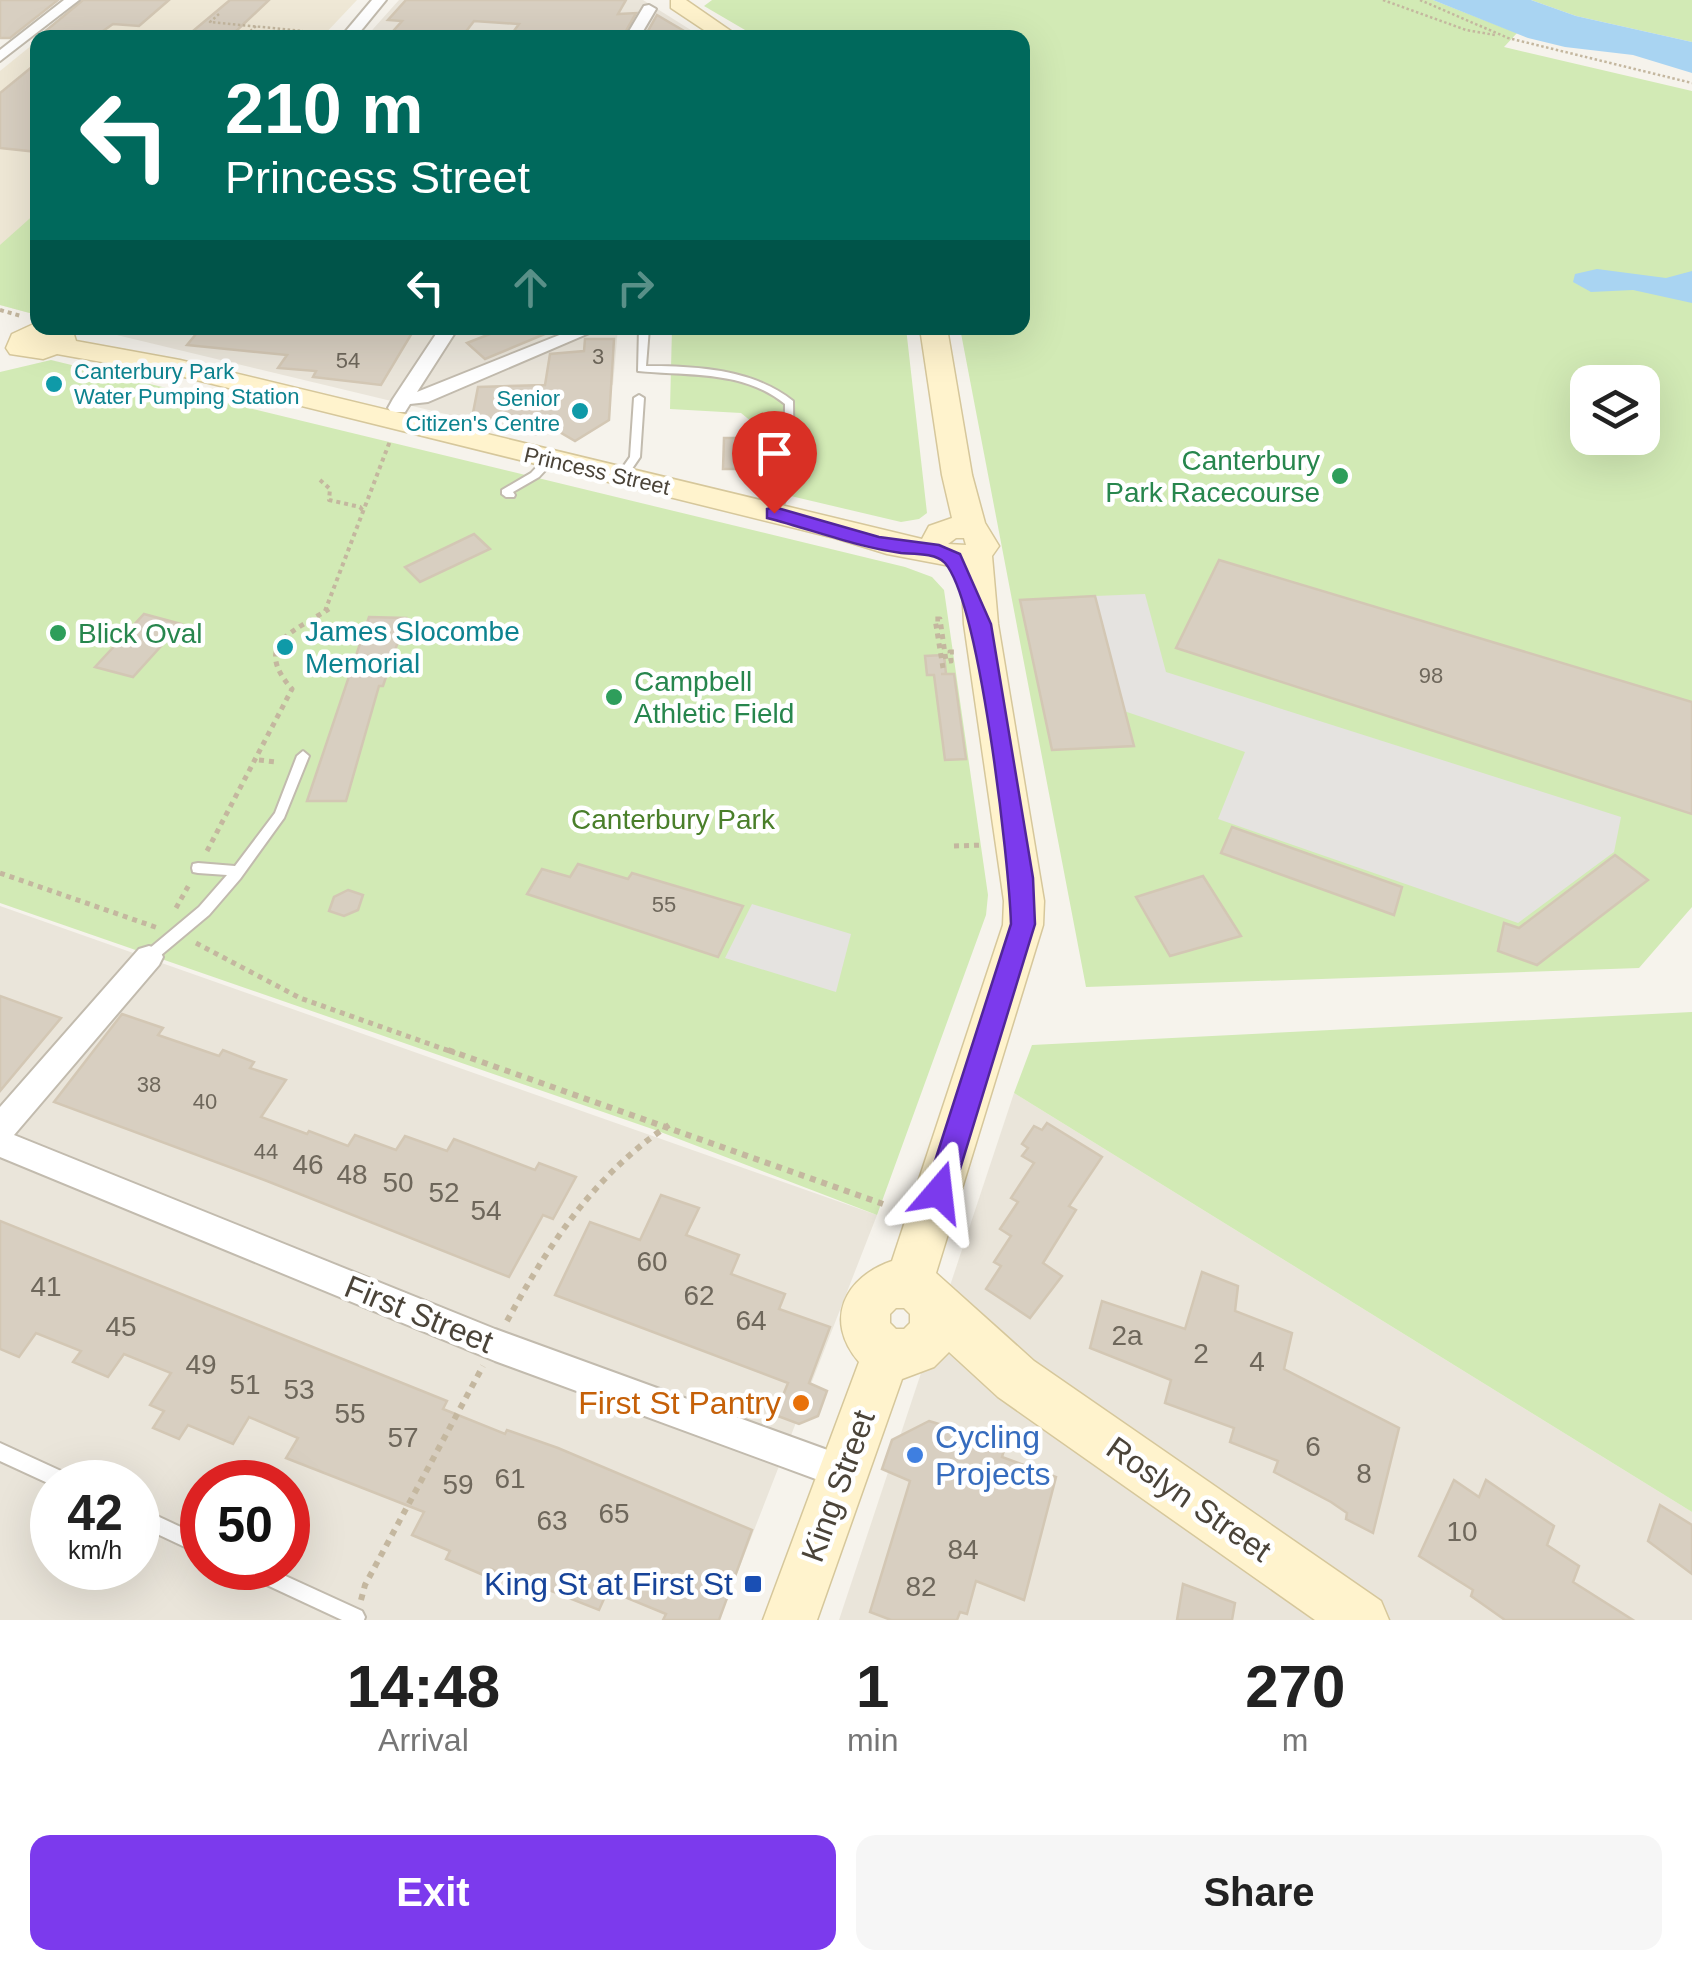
<!DOCTYPE html>
<style>
body{margin:0;font-family:Arial,sans-serif;background:#f6f6f6;color:#222;height:100vh;display:flex;flex-direction:column;font-size:38px;white-space:nowrap}
*{box-sizing:border-box;margin:0}
p{font-size:32px;color:#767676}
.icon{flex:none;width:55px;height:55px;fill:none;stroke:currentColor;stroke-width:2;stroke-linecap:round;stroke-linejoin:round}
.map{position:relative;height:1620px;overflow:hidden}
.details{display:flex;flex-direction:column;background:#fff;flex:1}
.details>*{flex:none}
.hud{position:absolute;left:30px;top:30px;width:1000px;height:305px;border-radius:20px;box-shadow:0 10px 40px #0002;background:#00695c;color:#fff;overflow:hidden}
.buttons{position:absolute;left:1570px;top:365px;display:grid;gap:20px}
.buttons a{display:grid;place-items:center;width:90px;height:90px;border-radius:20px;background:#fff;box-shadow:0 10px 40px #0002;font-size:50px}
.speed{position:absolute;left:30px;top:1460px;display:flex;gap:20px;font-size:50px;font-weight:700;text-align:center}
.speed>*{display:grid;place-content:center;width:130px;height:130px;border-radius:50%;background:#fff;box-shadow:0 10px 40px #0002;line-height:1}
.speed small{font-size:25px;font-weight:400}
.speed .limit{border:15px solid #d22;background:#fff;color:#111}
.pin{position:absolute;display:grid;place-items:center;width:85px;height:85px;color:#fff;margin:-102px -42px;border-radius:50% 50% 50% 0;rotate:-45deg;box-shadow:0 0 10px #0007}
.pin .icon{rotate:45deg}
.me{position:absolute;width:110px;margin:-55px;rotate:17deg;stroke-linejoin:round;filter:drop-shadow(0 0 8px #0008)}
.turn{display:flex;align-items:center;gap:35px;height:210px;padding:0 30px;font-size:45px}
.turn .icon{width:130px;height:130px;stroke-width:2.5}
.turn b{display:block;font-size:70px;line-height:85px}
.lanes{display:flex;align-items:center;height:95px;padding:0 30px;background:#0003;justify-content:center;gap:50px;direction:ltr}
.lanes .off{opacity:.35}
.eta{display:flex;justify-content:space-evenly;align-items:center;height:170px;text-align:center}
.eta b{font-size:60px;font-weight:700;line-height:70px}
.cta{display:flex;gap:20px;margin-top:auto;padding:20px 30px}
.cta a{flex:1;height:115px;border-radius:20px;background:#7c3aed;color:#fff;font-size:40px;font-weight:700;line-height:115px;text-align:center}
.cta a+a{background:#f6f6f6;color:#222}
.map>svg:first-child{display:block}
.residential{fill:#eae5da;fill-rule:evenodd}
.education{fill:#efe8d6}
.green{fill:#d2eab5;fill-rule:evenodd}
.parking{fill:#e5e3e0}
.water{fill:#a9d4f2}
.building{fill:#d8cfc1;stroke:#d3c7b4;stroke-width:2.5}
.lines{fill:none;stroke-linecap:round;stroke-linejoin:round}
.lane-casing{stroke:#c2bbae;stroke-width:4}
.street-casing{stroke:#c2bbae;stroke-width:4}
.secondary-casing{stroke:#d6c79b;stroke-width:3}
.path-far3{stroke:#c4b79f;stroke-width:2.5;stroke-dasharray:2.5 2.5;stroke-linecap:butt}
.path-far2{stroke:#c4b79f;stroke-width:4;stroke-dasharray:4 4;stroke-linecap:butt}
.path-far1{stroke:#c4b79f;stroke-width:5;stroke-dasharray:5 5;stroke-linecap:butt}
.path{stroke:#c4b79f;stroke-width:6;stroke-dasharray:6 6;stroke-linecap:butt}
.lane{fill:#fff;fill-rule:evenodd}
.street{fill:#fff;fill-rule:evenodd}
.secondary{fill:#fff3cd;fill-rule:evenodd}
.route{fill:#7c3aed;stroke:#51269a;stroke-width:2.5}
.culture-dot{fill:#0f9aa8;stroke:#fff;stroke-width:4}
.leisure-dot{fill:#2e9e5b;stroke:#fff;stroke-width:4}
.food-dot{fill:#e8710a;stroke:#fff;stroke-width:4}
.shop-dot{fill:#3f7fe0;stroke:#fff;stroke-width:4}
.transit-dot{fill:#1a4fb4;stroke:#fff;stroke-width:4}
.labels{text-anchor:middle;dominant-baseline:central;stroke-width:9;stroke-linejoin:round;paint-order:stroke}
.number-label{font-size:22px;fill:#6e675b}
.far-culture-label{font-size:22px;fill:#0d838f;stroke:#fff;text-anchor:start}
.far-street-label{font-size:22px;fill:#4b4439;stroke:#fff}
.leisure-label{font-size:28px;fill:#27864d;stroke:#fff;text-anchor:start}
.culture-label{font-size:28px;fill:#0d838f;stroke:#fff;text-anchor:start}
.park-label{font-size:28px;fill:#4a7f2a;stroke:#fff}
.near-number-label{font-size:28px;fill:#6e675b}
.near-street-label{font-size:32px;fill:#4b4439;stroke:#fff}
.near-food-label{font-size:32px;fill:#c56008;stroke:#fff;text-anchor:end}
.near-shop-label{font-size:32px;fill:#366cbe;stroke:#fff;text-anchor:start}
.near-transit-label{font-size:32px;fill:#164399;stroke:#fff;text-anchor:end}
</style>
<div class="map">
<svg width="1692" height="1620" viewBox="0 0 1692 1620">
<rect width="100%" height="100%" fill="#f6f3ec"/>
<!-- residential -->
<g class="residential">
<path d="M399 0H643L702 37 365 38Z"/>
<path d="M103 328H618L613 385 546 375 537 436 100 331Z"/>
<path d="M0 906 877 1215 719 1620H0ZM52 1482H138V1568H52ZM202 1482H288V1568H202Z"/>
<path d="M1014 1093 1692 1512V1620H839Z"/>
</g>
<!-- education -->
<g class="education">
<path d="M89 0H357L322 37 42 38Z"/>
<path d="M37 41V315L0 305V71Z"/>
</g>
<!-- green -->
<g class="green">
<path d="M712 0H1433L1517 33 1504 47 1692 91V907L1639 968 1086 987 960 328H1022V38L757 37 704 6ZM1588 382H1642V438H1588Z"/>
<path d="M1531 0H1692V42L1576 16Z"/>
<path d="M37 212V315L0 305V245Z"/>
<path d="M672 328H906L927 513 919 519 901 522 761 489 758 427 741 413 670 409Z"/>
<path d="M51 360 905 567 932 577 944 590 988 895 986 915 877 1215 658 1131 0 903V372Z"/>
<path d="M1692 1012V1512L1014 1093 1032 1045Z"/>
</g>
<!-- parking -->
<g class="parking">
<path d="M1145 594 1166 672 1621 817 1614 852 1518 923 1218 819 1245 752 1124 711 1095 596Z"/>
<path d="M752 904 851 934 836 992 725 958Z"/>
</g>
<!-- water -->
<g class="water">
<path d="M1433 0H1531L1576 16 1692 42V73L1633 55 1565 47 1528 38Z"/>
<path d="M1597 269 1666 278 1692 271V303L1633 290 1591 292 1573 282 1575 274Z"/>
</g>
<!-- building -->
<g class="building">
<path d="M0 0H58L10 38H0Z"/>
<path d="M83 0H169L139 26 113 24 93 38H37Z"/>
<path d="M230 0H269L233 34 193 31Z"/>
<path d="M406 0H626L618 14 636 13 622 38 511 35 519 24 474 21 461 38H387L402 21 388 20Z"/>
<path d="M657 15 696 38H644Z"/>
<path d="M38 62V152L0 148V93Z"/>
<path d="M201 328H415L381 385 313 377 316 371 278 368 287 355 187 345Z"/>
<path d="M505 328H559L485 359 467 343Z"/>
<path d="M585 339H614L609 420 575 441 539 420 472 418 478 387 545 385 550 354 584 351Z"/>
<path d="M724 438H748V469H723Z"/>
<path d="M474 534 490 549 420 582 405 567Z"/>
<path d="M1219 560 1692 702V814L1176 648Z"/>
<path d="M1095 596 1134 746 1052 750 1020 600Z"/>
<path d="M144 614 181 624 133 677 95 667Z"/>
<path d="M369 617 406 618 383 686H379L346 801H307Z"/>
<path d="M944 655 946 674H941H954L966 759 945 760 934 675H927L925 656Z"/>
<path d="M1232 827 1402 887 1394 915 1221 853Z"/>
<path d="M1615 855 1648 880 1537 965 1498 951 1504 923 1519 928Z"/>
<path d="M578 864 628 879 632 873 743 906 718 957 527 894 542 869 570 877Z"/>
<path d="M1203 876 1241 936 1170 956 1136 897Z"/>
<path d="M348 890 363 895 358 910 344 916 329 911 334 897Z"/>
<path d="M0 996 61 1018 0 1091Z"/>
<path d="M122 1014 163 1028 158 1035 219 1056 223 1050 254 1062 250 1068 286 1080 261 1117 307 1134 309 1131 348 1146 355 1135 396 1150 405 1136 447 1151 454 1139 535 1170 539 1163 576 1177 553 1219 543 1215 509 1277 267 1181 54 1102Z"/>
<path d="M1047 1123 1102 1157 1069 1206 1076 1210 1043 1263 1062 1276 1030 1318 986 1289 1001 1266 994 1262 1011 1236 1000 1229 1018 1202 1011 1198 1034 1163 1022 1156 1028 1148 1022 1144 1034 1126 1042 1130Z"/>
<path d="M661 1195 699 1208 686 1235 739 1255 731 1274 785 1294 779 1309 830 1327 809 1383 827 1391 818 1416 799 1424 775 1415 788 1383 555 1295 590 1222 640 1240Z"/>
<path d="M0 1221 447 1401 443 1409 505 1434 507 1430 558 1448 752 1530 719 1620H663L666 1614 608 1590 599 1610 549 1590 547 1594 491 1569 488 1577 446 1559 450 1551 412 1535 424 1512 286 1458 298 1438 249 1417 233 1444 188 1425 179 1439 153 1428 164 1411 150 1405 171 1373 124 1354 108 1377 73 1362 81 1351 36 1333 19 1357 0 1349Z"/>
<path d="M1202 1272 1238 1286 1235 1311 1292 1333 1284 1369 1399 1428 1373 1533 1346 1519 1347 1513 1331 1502 1274 1472 1278 1461 1230 1442 1234 1428 1165 1403 1171 1380 1090 1348 1102 1301 1185 1329Z"/>
<path d="M929 1421 1006 1444 1002 1457 1056 1477 1024 1600 976 1581 967 1614 960 1612 957 1620H891L870 1612 910 1481 882 1469 892 1440Z"/>
<path d="M1454 1480 1479 1497 1486 1480 1554 1526 1547 1545 1579 1566 1573 1582 1633 1620H1505L1471 1596 1473 1590 1419 1556Z"/>
<path d="M1660 1505 1692 1525V1574L1648 1541Z"/>
<path d="M1183 1584 1235 1603 1232 1620H1177Z"/>
</g>
<g class="lines">
<!-- lane casing -->
<g class="lane-casing">
<g id="lane">
<path d="M639 328H649L646 366C696 366 753 369 793 401L794 482 778 515 774 516 769 513 784 482 785 404C743 370 689 376 638 371Z"/>
<path d="M639 395 644 398 640 457 625 479 621 480 616 477 630 457 634 398Z"/>
<path d="M549 457 554 460 553 462 539 477 513 492 515 495 514 497H506L502 494V490L531 473 545 458Z"/>
<path d="M303 751 309 756 284 818 240 879 209 915 154 961 149 963 144 961 142 957 144 953 199 907 227 875 198 873 193 872 192 868 193 864 198 863 235 866 275 813 297 756Z"/>
<path d="M0 1443 72 1476 74 1482H52V1485L0 1461Z"/>
<path d="M138 1507 202 1537V1555L138 1525Z"/>
<path d="M240 1568H268L362 1611 365 1617 364 1620H342L243 1574Z"/>
</g>
</g>
<!-- street casing -->
<g class="street-casing">
<g id="street">
<path d="M64 0H79L0 61V50Z"/>
<path d="M372 0H386L355 38H340Z"/>
<path d="M649 5 656 9 639 38H625L644 6Z"/>
<path d="M440 328H458L417 392 577 328H601L428 402 410 404 405 412H391L388 408 393 399Z"/>
<path d="M149 946 159 949 163 957 159 965 14 1135 495 1329 855 1460 860 1472 855 1484 843 1489 495 1361 0 1157V1107L139 949Z"/>
</g>
</g>
<!-- secondary casing -->
<g class="secondary-casing">
<g id="secondary">
<path d="M671 0H686L741 38H716L671 8Z"/>
<path d="M38 322V328H72L76 341 180 360 922 539 929 526 952 518 942 475 920 328H947L972 475 985 523 999 546 992 556 998 624 1044 901 1043 925 936 1273 1034 1361 1381 1601 1389 1620H1315L998 1397 949 1352 934 1367 902 1379 817 1620H763L859 1362C823 1320 845 1277 892 1261L1003 925 1004 901 964 624 961 568 887 554 835 538 180 376 57 354 43 359 10 354 6 348 12 334ZM956 538H964L966 545 948 544ZM896 1308H904L910 1314V1323L904 1329H896L890 1323V1314Z"/>
</g>
</g>
<!-- path-far3 -->
<g class="path-far3">
<path d="M1383 0 1466 30 1495 35"/>
<path d="M1420 0 1508 38 1692 83"/>
<path d="M219 14 210 22 303 31"/>
<path d="M243 38 256 26"/>
</g>
<!-- path-far2 -->
<g class="path-far2">
<path d="M0 310 21 316"/>
<path d="M320 480 330 489 329 500 360 507 364 512"/>
<path d="M325 611 390 441"/>
</g>
<!-- path-far1 -->
<g class="path-far1">
<path d="M943 668 935 619H940L946 661H951L950 652H955"/>
<path d="M259 760 276 762"/>
<path d="M954 846 983 845"/>
<path d="M207 851 292 689C252 644 293 632 329 609"/>
<path d="M0 873 158 928"/>
<path d="M176 908 190 883"/>
<path d="M196 943 300 998 455 1053"/>
</g>
<!-- path -->
<g class="path">
<path d="M448 1050 883 1204"/>
<path d="M507 1321C549 1244 595 1174 669 1125"/>
<path d="M361 1600 365 1585 483 1366"/>
</g>
<!-- lane -->
<use href="#lane" class="lane"/>
<!-- street -->
<use href="#street" class="street"/>
<!-- secondary -->
<use href="#secondary" class="secondary"/>
</g>
<!-- route -->
<path class="route" d="M774 507 879 537 939 545 960 554 991 624 1033 878 1035 924 953 1192 949 1201 939 1205 929 1201 925 1192 1011 924C1009 862 980 604 945 563 936 553 913 554 901 553 856 547 811 529 767 518V509Z"/>
<!-- markers -->
<g class="culture-dot">
<circle cx="54" cy="384" r="10"/>
<circle cx="580" cy="411" r="10"/>
<circle cx="285" cy="647" r="10"/>
</g>
<g class="leisure-dot">
<circle cx="1340" cy="476" r="10"/>
<circle cx="58" cy="633" r="10"/>
<circle cx="614" cy="697" r="10"/>
</g>
<circle class="food-dot" cx="801" cy="1403" r="10"/>
<circle class="shop-dot" cx="915" cy="1455" r="10"/>
<rect class="transit-dot" x="743" y="1574" width="20" height="20" rx="5"/>
<g class="labels">
<!-- number labels -->
<g class="number-label">
<text x="598" y="356">3</text>
<text x="348" y="360">54</text>
<text x="1431" y="675">98</text>
<text x="664" y="904">55</text>
<text x="149" y="1084">38</text>
<text x="205" y="1101">40</text>
<text x="266" y="1151">44</text>
</g>
<!-- far-culture labels -->
<g class="far-culture-label">
<text x="74" y="371">Canterbury Park<tspan x="74" dy="25">Water Pumping Station</tspan></text>
<text x="560" y="398" text-anchor="end">Senior<tspan x="560" dy="25">Citizen's Centre</tspan></text>
</g>
<!-- far-street labels -->
<g class="far-street-label">
<text transform="translate(597 471) rotate(13)">Princess Street</text>
</g>
<!-- leisure labels -->
<g class="leisure-label">
<text x="1320" y="460" text-anchor="end">Canterbury<tspan x="1320" dy="32">Park Racecourse</tspan></text>
<text x="78" y="633">Blick Oval</text>
<text x="634" y="681">Campbell<tspan x="634" dy="32">Athletic Field</tspan></text>
</g>
<!-- culture labels -->
<g class="culture-label">
<text x="305" y="631">James Slocombe<tspan x="305" dy="32">Memorial</tspan></text>
</g>
<!-- park labels -->
<g class="park-label">
<text x="673" y="819">Canterbury Park</text>
</g>
<!-- near-number labels -->
<g class="near-number-label">
<text x="308" y="1164">46</text>
<text x="352" y="1174">48</text>
<text x="398" y="1182">50</text>
<text x="444" y="1192">52</text>
<text x="486" y="1210">54</text>
<text x="652" y="1261">60</text>
<text x="46" y="1286">41</text>
<text x="699" y="1295">62</text>
<text x="751" y="1320">64</text>
<text x="121" y="1326">45</text>
<text x="1127" y="1335">2a</text>
<text x="1201" y="1353">2</text>
<text x="1257" y="1361">4</text>
<text x="201" y="1364">49</text>
<text x="245" y="1384">51</text>
<text x="299" y="1389">53</text>
<text x="350" y="1413">55</text>
<text x="403" y="1437">57</text>
<text x="1313" y="1446">6</text>
<text x="1364" y="1473">8</text>
<text x="510" y="1478">61</text>
<text x="458" y="1484">59</text>
<text x="614" y="1513">65</text>
<text x="552" y="1520">63</text>
<text x="1462" y="1531">10</text>
<text x="963" y="1549">84</text>
<text x="921" y="1586">82</text>
</g>
<!-- near-street labels -->
<g class="near-street-label">
<text transform="translate(419 1314) rotate(22)">First Street</text>
<text transform="translate(838 1486) rotate(-70)">King Street</text>
<text transform="translate(1189 1499) rotate(35)">Roslyn Street</text>
</g>
<!-- near-food labels -->
<g class="near-food-label">
<text x="781" y="1403">First St Pantry</text>
</g>
<!-- near-shop labels -->
<g class="near-shop-label">
<text x="935" y="1437">Cycling<tspan x="935" dy="37">Projects</tspan></text>
</g>
<!-- near-transit labels -->
<g class="near-transit-label">
<text x="733" y="1584">King St at First St</text>
</g>
</g>
</svg>
<div class="buttons">
<a><svg class="icon" aria-label="layers" viewBox="0 0 24 24"><path d="M12 4l9 5-9 5-9-5zM3 14l9 5 9-5"/></svg></a>
</div>
<div class="speed"><div>42<small>km/h</small></div><div class="limit">50</div></div>
<div class="pin" style="left:774px;top:513px;background:#d93025"><svg class="icon" aria-label="arrive" viewBox="0 0 24 24"><path d="M6 21V4h12l-3 4 3 4H6"/></svg></div>
<svg class="me" style="left:939px;top:1192px" viewBox="-20 -20 40 40"><path d="M0-17L14 15 0 8-14 15z" fill="#7c3aed" stroke="#fff" stroke-width="4"/></svg>
<div class="hud">
<div class="turn"><svg class="icon" aria-label="left" viewBox="0 0 24 24"><path d="M17 20v-9H6M10 6l-5 5 5 5"/></svg><div><b>210 m</b>Princess Street</div></div>
<div class="lanes"><svg class="icon" aria-label="left" viewBox="0 0 24 24"><path d="M17 20v-9H6M10 6l-5 5 5 5"/></svg><svg class="icon off" aria-label="ahead" viewBox="0 0 24 24"><path d="M12 20V5M6 11l6-6 6 6"/></svg><svg class="icon off" aria-label="right" viewBox="0 0 24 24"><path d="M7 20v-9h11M14 6l5 5-5 5"/></svg></div>
</div>
</div>
<section class="details">
<div class="eta">
<div><b>14:48</b><p>Arrival</p></div>
<div><b>1</b><p>min</p></div>
<div><b>270</b><p>m</p></div>
</div>
<div class="cta"><a>Exit</a><a>Share</a></div>
</section>
